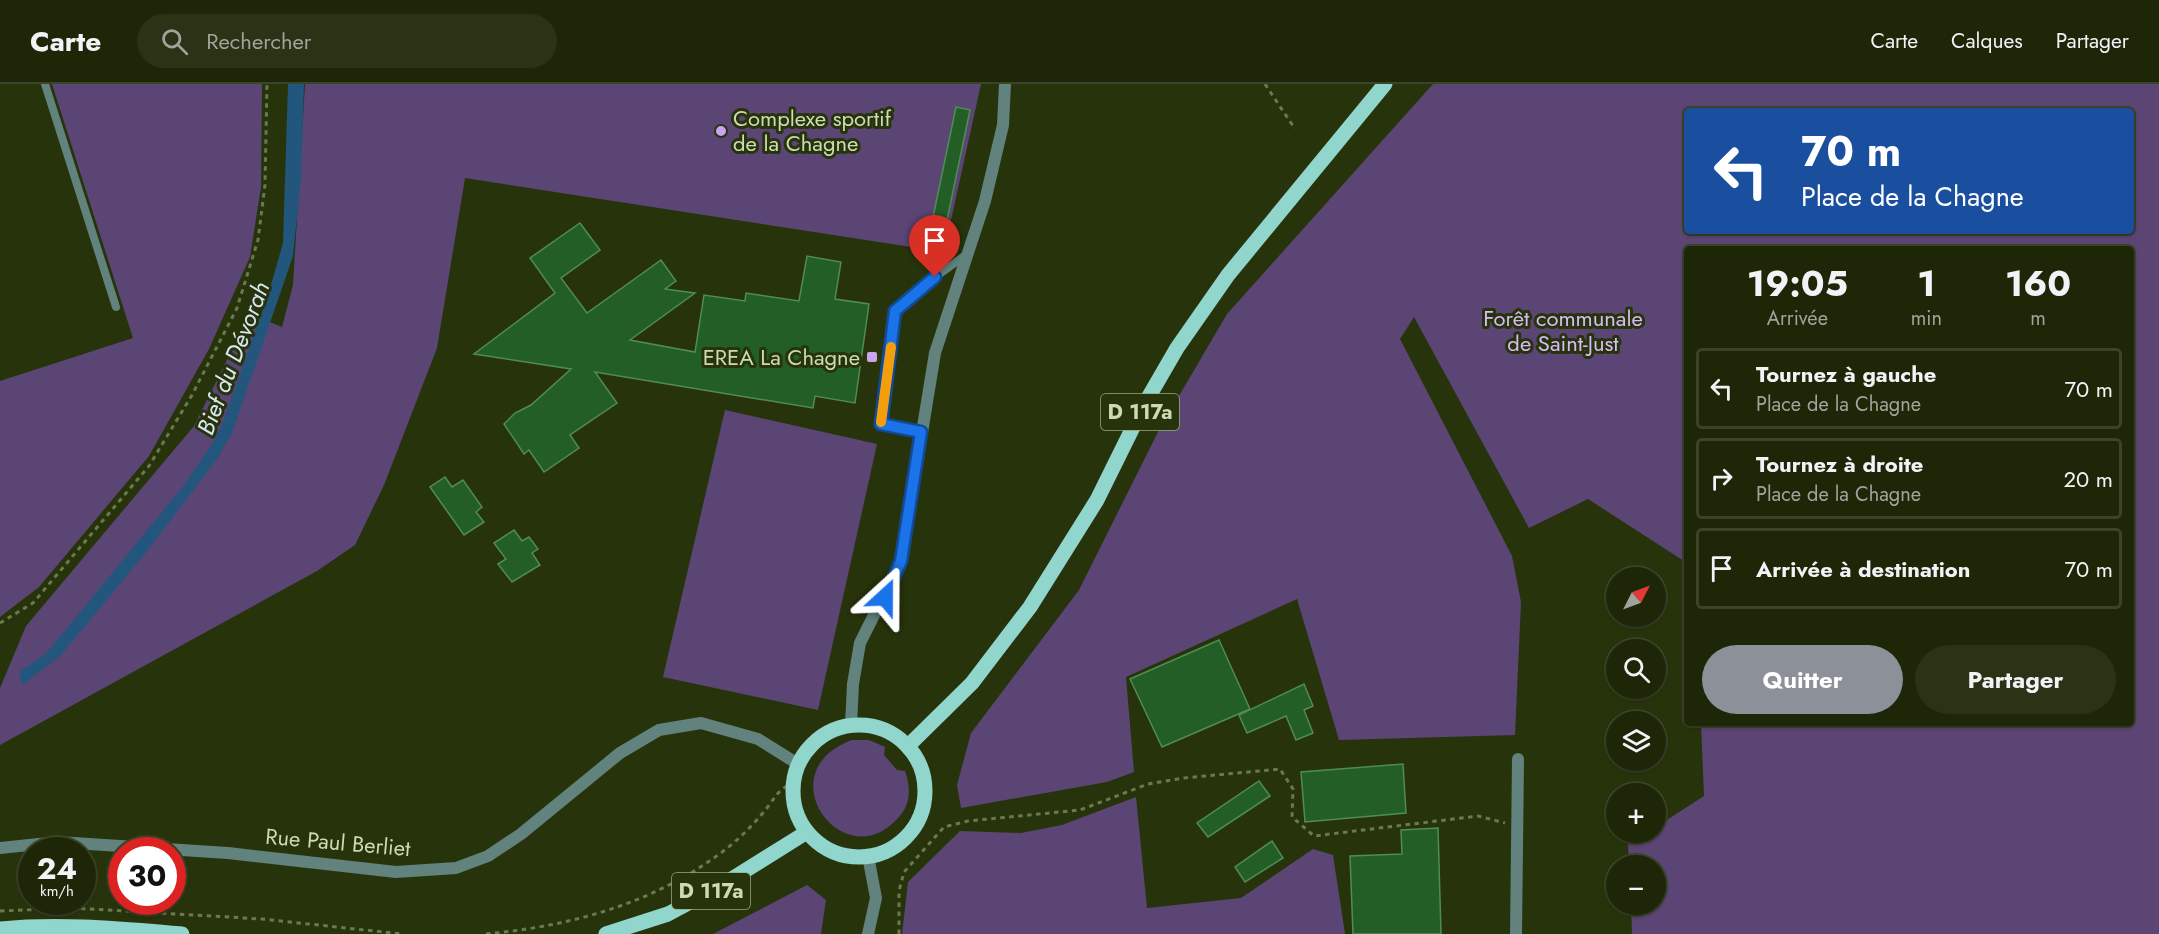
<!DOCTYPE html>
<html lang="fr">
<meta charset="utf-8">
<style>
body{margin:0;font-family:Jost,sans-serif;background:#2a3316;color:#f1f3f6;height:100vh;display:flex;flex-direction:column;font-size:22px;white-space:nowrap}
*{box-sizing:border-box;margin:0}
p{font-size:20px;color:#a0a59c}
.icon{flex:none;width:33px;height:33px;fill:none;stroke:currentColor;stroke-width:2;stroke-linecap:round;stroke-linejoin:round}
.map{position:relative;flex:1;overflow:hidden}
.side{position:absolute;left:1684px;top:162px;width:450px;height:480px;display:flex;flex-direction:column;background:#1d2708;border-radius:6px;box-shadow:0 2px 4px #0004,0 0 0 2px #3b4429}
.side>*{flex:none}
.guide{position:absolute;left:1684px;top:24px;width:450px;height:126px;border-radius:6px;box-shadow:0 2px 4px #0004,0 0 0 2px #3b4429;background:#1a4fa0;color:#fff;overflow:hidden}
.needle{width:39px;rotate:48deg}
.tools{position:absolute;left:1606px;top:483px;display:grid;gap:12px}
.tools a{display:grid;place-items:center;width:60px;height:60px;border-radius:50%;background:#1d2708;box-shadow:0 2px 4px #0004,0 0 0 2px #3b4429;font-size:30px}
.speed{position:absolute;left:18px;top:753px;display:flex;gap:12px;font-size:30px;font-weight:700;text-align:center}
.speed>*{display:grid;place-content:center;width:78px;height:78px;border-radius:50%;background:#1d2708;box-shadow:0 2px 4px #0004,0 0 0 2px #3b4429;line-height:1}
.speed small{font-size:15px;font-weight:400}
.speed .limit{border:9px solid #d22;background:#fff;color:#111}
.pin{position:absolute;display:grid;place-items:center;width:51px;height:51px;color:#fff;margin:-62px -26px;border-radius:50% 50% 50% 0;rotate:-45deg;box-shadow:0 0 6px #0007}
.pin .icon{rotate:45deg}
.me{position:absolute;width:66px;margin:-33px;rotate:24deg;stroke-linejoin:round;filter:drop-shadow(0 0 4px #0008)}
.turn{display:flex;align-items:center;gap:21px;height:126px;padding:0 18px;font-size:27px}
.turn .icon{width:78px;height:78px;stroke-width:2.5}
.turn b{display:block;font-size:42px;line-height:51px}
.eta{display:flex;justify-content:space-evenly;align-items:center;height:102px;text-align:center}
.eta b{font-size:36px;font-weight:700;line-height:42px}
.button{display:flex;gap:12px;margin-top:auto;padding:12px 18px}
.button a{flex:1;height:69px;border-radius:36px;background:#8c9099;color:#fff;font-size:24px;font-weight:700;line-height:69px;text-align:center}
.button a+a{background:#2a3316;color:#f1f3f6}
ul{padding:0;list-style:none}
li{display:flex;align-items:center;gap:18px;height:81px;margin:0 12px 9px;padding:0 6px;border:3px solid #3b4429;border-radius:6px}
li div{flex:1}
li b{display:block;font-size:22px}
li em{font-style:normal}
header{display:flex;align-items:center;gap:36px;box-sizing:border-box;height:84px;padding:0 30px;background:#1d2708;border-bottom:2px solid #3b4429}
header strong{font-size:28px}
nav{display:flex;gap:33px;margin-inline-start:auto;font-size:21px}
.search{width:420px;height:54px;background:#2a3316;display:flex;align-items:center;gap:15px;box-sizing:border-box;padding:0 21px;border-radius:33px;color:#a0a59c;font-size:22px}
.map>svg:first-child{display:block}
.green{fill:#5b4574;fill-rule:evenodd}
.water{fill:#23567d}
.building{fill:#235e27;stroke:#518c53;stroke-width:1.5}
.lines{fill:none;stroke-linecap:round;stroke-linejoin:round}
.path{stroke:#6b7951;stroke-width:3;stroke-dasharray:4.5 4.5;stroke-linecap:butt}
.lane{stroke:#61827d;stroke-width:8}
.street{stroke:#61827d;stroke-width:12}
.primary{stroke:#90d6cc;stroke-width:15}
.route-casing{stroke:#114b97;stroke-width:15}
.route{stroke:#1a73e8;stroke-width:10}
.slow{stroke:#f59e0b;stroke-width:10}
.poi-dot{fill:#c7a6ef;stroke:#27340b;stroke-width:2}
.labels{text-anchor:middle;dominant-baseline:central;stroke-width:6;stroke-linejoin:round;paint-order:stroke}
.shield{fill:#27340b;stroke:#9aa982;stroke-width:1.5}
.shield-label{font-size:21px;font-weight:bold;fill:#ccdbb5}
.poi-label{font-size:22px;fill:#ccdbb5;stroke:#27340b;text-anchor:start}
.park-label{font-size:22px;fill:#d6baf9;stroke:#27340b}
.street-label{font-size:22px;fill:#ccdbb5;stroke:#27340b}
.water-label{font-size:24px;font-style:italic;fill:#d8e6f3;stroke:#27340b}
</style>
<header>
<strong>Carte</strong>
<div class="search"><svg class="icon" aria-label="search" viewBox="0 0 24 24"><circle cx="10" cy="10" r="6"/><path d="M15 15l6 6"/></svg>Rechercher</div>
<nav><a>Carte</a><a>Calques</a><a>Partager</a></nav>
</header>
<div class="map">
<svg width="2159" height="850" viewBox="0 0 2159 850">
<rect width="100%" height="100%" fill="#27340b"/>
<!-- green -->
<g class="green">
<path d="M52 0H262L261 103 250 173 209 265 149 372 39 503 0 533V297L133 254Z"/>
<path d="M305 0H981L944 168 465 94 437 264 384 401 355 461 317 487 0 661V604L26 542 194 342 250 230 282 243 293 201Z"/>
<path d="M1433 0H2159V850H1632L1631 821 1656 820V782L1629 781 1628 760 1647 749 1656 748V743L1704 712 1701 639H2132V165H1688L1687 479 1588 415 1529 444 1414 233 1400 255 1512 472 1521 518 1515 651 1339 656 1297 515 1126 593 1134 688 1107 698 961 724 957 701 971 649 1079 506 1159 346 1227 230ZM1688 27H2132V147H1688Z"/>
<path d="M725 326 877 360 818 626 663 593Z"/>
<path d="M852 656H869L885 663 884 671 897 686 905 687C911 703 911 721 898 734 844 795 765 688 852 656Z"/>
<path d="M1136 713 1147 824 1241 814 1313 765 1333 771 1345 850H902L908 798 960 747 1021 749 1062 741Z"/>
<path d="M807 801 826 816 821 850H713Z"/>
</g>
<!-- water -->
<path class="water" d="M288 0H304L301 94 293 172 232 349 217 375 144 471 60 572 22 601 19 588 44 571 55 559 184 401 212 360 223 338 269 208 283 159Z"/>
<!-- building -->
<g class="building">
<path d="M956 23 970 26 941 165 927 162Z"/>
<path d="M580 139 600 166 561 194 587 229 661 176 676 197 665 205 695 209 630 256 695 268 704 211 745 217 746 209 799 217 807 172 841 178 835 215 869 220 855 319 815 312 813 324 595 288 617 319 570 351 579 364 544 388 529 366 524 370 504 340 515 329 531 321 571 285 474 270 555 209 530 174Z"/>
<path d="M445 393 452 403 463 396 482 423 476 428 484 438 464 451 430 403Z"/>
<path d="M514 446 522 457 529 453 538 465 532 469 540 481 512 498 498 480 506 475 494 459Z"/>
<path d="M1219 556 1250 625 1162 663 1130 595Z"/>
<path d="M1304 600 1313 622 1304 626 1313 649 1296 656 1286 632 1247 649 1239 631Z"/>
<path d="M1403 680 1406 729 1305 738 1301 688Z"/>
<path d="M1259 697 1270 712 1208 753 1197 739Z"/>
<path d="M1438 744 1441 850H1353L1350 772 1402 770 1401 746Z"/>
<path d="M1272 757 1283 774 1245 798 1235 783Z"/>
</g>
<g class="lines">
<!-- path -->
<g class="path">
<path d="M1265 0 1295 45"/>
<path d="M0 539 33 519 149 382 192 311 237 224 258 156 265 101 267 0"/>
<path d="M0 827 72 824 262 835 402 850"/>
<path d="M486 850C572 842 656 819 726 765 738 756 752 742 762 730 776 714 774 709 793 698"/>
<path d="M899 850V807L904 788 944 743 968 737 1080 726 1148 700 1184 694 1280 685 1293 705 1292 733 1314 752 1478 732 1505 739"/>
</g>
<!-- lane -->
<g class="lane">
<path d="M45 0 116 223"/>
<path d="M921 348 881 340 895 227 919 205 967 170"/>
</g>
<!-- street -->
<g class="street">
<path d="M851 641 853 600 860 559 901 477 935 269 985 117 1003 41 1005 0"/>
<path d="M0 764 58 758 228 769 396 788 456 784 488 772 521 750 620 669 659 646 701 639 758 655 798 680"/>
<path d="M868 850 876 814 868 772"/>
<path d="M1516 850 1518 675"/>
</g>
<!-- primary -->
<g class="primary">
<circle cx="859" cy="707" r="66"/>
<path d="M908 662 972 599 1030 523 1097 416 1144 321 1177 264 1228 191 1385 0"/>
<path d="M0 845C61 839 121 845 182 850"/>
<path d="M606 850 668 830 722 801 807 748"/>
</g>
</g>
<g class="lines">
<!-- route casing -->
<g class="route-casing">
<path id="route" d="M885 513 901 477 921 348 881 340 895 227 935 193"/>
</g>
<!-- route -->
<use href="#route" class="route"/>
<!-- slow -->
<path class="slow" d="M881 338 891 263"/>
</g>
<!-- markers -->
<g class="poi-dot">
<circle cx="721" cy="47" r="6"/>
<rect x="866" y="267" width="12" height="12" rx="3"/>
</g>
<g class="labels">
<!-- shield labels -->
<g class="shield">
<rect x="1101" y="310" width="78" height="36" rx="4.5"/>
<rect x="672" y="789" width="78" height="36" rx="4.5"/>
</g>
<g class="shield-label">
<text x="1140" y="328">D 117a</text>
<text x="711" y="807">D 117a</text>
</g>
<!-- poi labels -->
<g class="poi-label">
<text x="733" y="34">Complexe sportif<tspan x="733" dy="25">de la Chagne</tspan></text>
<text x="860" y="273" text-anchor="end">EREA La Chagne</text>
</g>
<!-- park labels -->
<g class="park-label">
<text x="1563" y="234">Forêt communale<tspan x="1563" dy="25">de Saint-Just</tspan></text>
</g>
<!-- street labels -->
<g class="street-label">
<text transform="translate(338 758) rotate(5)">Rue Paul Berliet</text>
</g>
<!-- water labels -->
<g class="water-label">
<text transform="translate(233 274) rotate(-69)">Bief du Dévorah</text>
</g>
</g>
</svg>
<div class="tools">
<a><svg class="needle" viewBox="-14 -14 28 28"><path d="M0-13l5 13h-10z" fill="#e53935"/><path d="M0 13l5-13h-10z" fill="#a0a59c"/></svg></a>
<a><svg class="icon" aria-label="search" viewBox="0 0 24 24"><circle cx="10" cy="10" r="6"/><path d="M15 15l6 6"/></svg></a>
<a><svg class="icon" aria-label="layers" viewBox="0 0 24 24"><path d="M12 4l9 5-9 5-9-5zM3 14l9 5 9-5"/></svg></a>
<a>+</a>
<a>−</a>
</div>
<div class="speed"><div>24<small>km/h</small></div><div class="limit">30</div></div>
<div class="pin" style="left:935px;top:193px;background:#d93025"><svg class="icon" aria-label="arrive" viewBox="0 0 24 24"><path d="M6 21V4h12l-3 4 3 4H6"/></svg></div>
<svg class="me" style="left:885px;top:513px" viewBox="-20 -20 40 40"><path d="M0-17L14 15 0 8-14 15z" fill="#1a73e8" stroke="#fff" stroke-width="4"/></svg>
<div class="guide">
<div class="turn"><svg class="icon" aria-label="left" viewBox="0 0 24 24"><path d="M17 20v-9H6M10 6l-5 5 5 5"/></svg><div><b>70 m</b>Place de la Chagne</div></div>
</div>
<section class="side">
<div class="eta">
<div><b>19:05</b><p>Arrivée</p></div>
<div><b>1</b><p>min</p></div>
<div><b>160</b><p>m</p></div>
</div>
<ul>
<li><svg class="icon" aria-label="left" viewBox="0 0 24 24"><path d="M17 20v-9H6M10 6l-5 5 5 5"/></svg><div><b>Tournez à gauche</b><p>Place de la Chagne</p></div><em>70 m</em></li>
<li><svg class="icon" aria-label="right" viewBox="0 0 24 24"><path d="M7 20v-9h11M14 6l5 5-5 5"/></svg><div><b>Tournez à droite</b><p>Place de la Chagne</p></div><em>20 m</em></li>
<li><svg class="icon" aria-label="arrive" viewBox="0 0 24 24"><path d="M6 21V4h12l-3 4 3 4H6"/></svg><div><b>Arrivée à destination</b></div><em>70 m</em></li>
</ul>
<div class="button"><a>Quitter</a><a>Partager</a></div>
</section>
</div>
